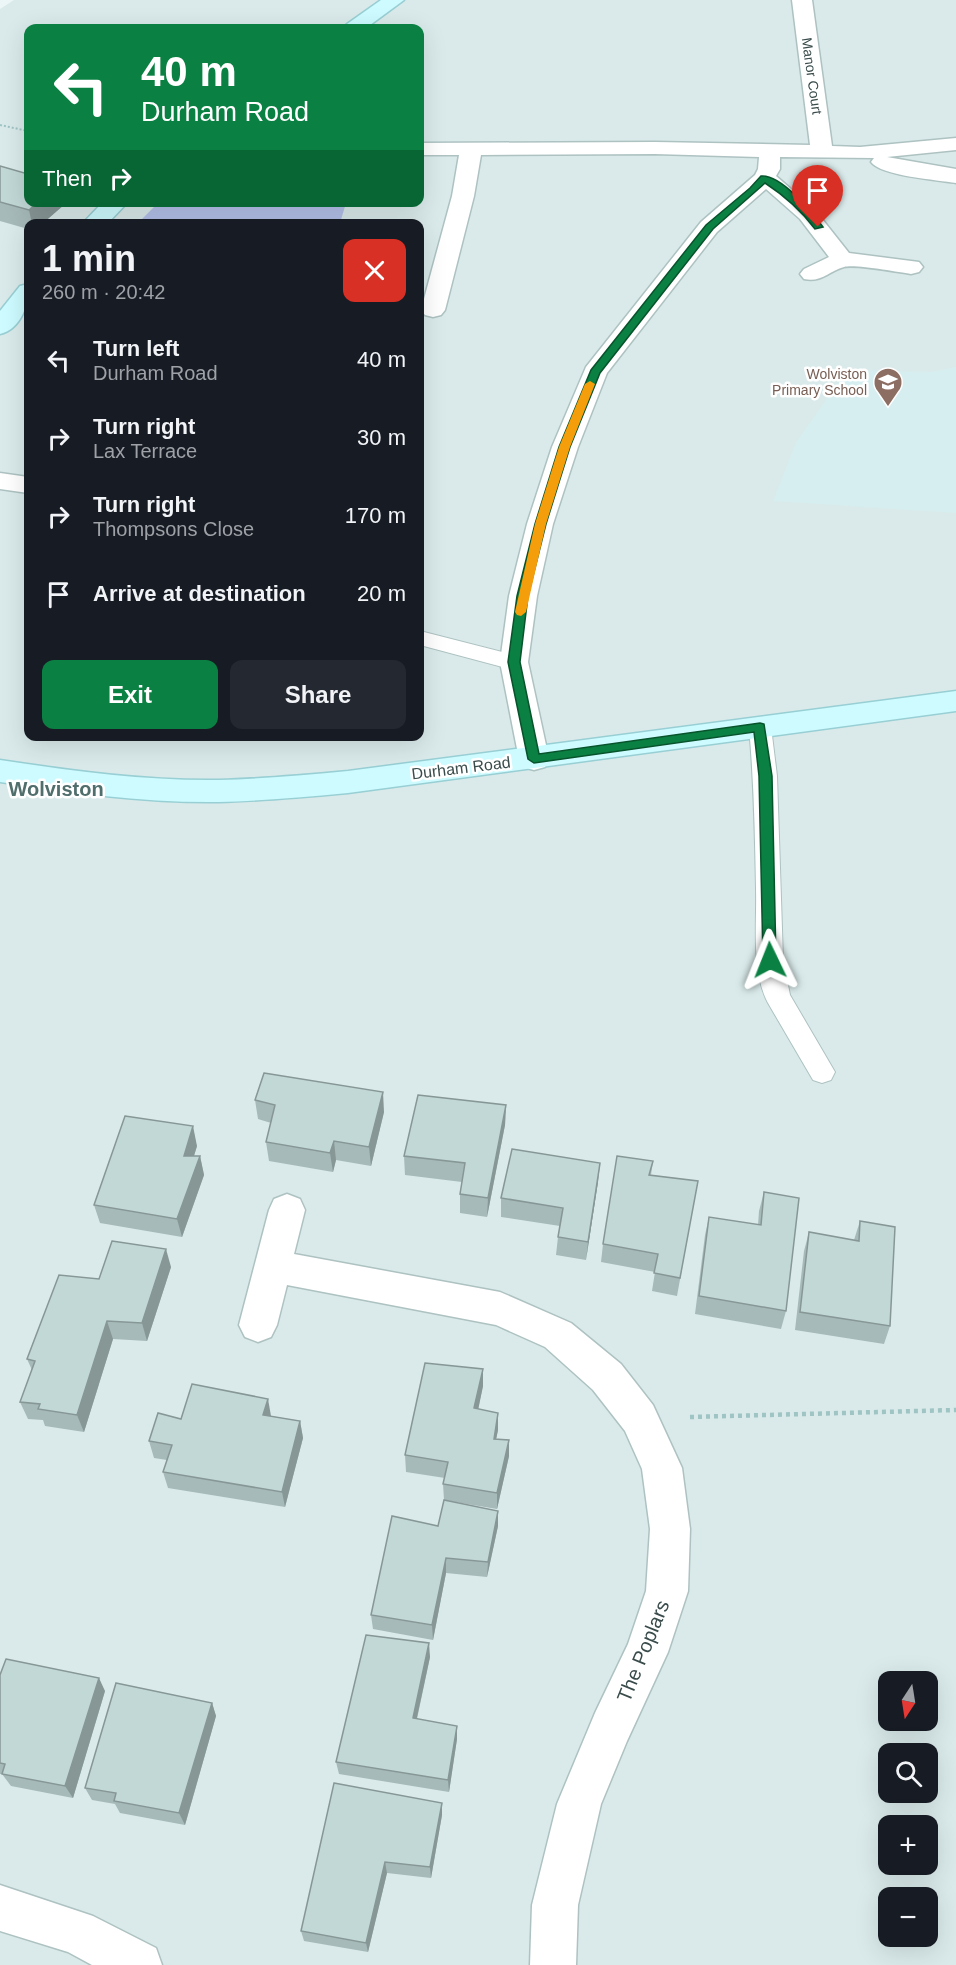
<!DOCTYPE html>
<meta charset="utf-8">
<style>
body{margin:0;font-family:Helvetica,sans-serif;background:#242831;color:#f1f3f6;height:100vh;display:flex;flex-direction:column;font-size:22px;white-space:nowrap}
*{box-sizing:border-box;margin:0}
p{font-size:20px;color:#9ea1a6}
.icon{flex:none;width:33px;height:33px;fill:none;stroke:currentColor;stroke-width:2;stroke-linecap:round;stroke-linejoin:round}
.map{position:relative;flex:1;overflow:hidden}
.side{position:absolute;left:24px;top:219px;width:400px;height:522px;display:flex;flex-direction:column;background:#171b24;border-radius:12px;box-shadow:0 6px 24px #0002}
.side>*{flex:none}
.banner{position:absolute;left:24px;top:24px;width:400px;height:183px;border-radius:12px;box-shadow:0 6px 24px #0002;background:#0b8043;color:#fff;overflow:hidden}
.needle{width:39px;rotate:192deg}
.buttons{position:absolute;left:878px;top:1671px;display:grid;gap:12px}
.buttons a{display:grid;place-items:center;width:60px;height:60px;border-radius:12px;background:#171b24;box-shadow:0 6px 24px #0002;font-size:30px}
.pin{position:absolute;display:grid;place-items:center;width:51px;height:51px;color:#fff;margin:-62px -26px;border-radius:50% 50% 50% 0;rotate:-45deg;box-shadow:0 0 6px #0007}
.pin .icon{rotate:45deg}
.me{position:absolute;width:66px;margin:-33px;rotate:358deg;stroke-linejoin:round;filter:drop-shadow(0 0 4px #0008)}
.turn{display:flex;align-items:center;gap:21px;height:126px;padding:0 18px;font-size:27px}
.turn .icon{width:78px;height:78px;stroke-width:2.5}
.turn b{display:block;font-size:42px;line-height:51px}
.then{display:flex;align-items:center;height:57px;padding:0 18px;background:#0003;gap:12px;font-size:22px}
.round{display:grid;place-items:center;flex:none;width:63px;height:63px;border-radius:12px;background:#242831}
.headline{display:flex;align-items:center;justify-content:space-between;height:102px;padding:0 18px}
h1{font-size:36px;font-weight:700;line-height:45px}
.primary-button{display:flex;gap:12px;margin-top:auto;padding:12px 18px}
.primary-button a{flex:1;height:69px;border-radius:12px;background:#0b8043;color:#fff;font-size:24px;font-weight:700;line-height:69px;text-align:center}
.primary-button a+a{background:#242831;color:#f1f3f6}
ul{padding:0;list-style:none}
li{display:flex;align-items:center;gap:18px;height:78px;padding:0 18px}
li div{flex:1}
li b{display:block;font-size:22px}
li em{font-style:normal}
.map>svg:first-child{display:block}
.residential{fill:#daeaea;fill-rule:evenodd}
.education{fill:#d6eeef}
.green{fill:#b4c0ea}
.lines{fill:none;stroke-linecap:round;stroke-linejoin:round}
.lane-casing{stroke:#aec2c2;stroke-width:2}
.street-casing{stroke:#aec2c2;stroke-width:3}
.secondary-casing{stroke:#98cfd4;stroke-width:3}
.path-far1{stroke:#9ec4c3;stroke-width:2;stroke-dasharray:2 2;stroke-linecap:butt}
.path{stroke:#9ec4c3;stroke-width:4.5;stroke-dasharray:4 4;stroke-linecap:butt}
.lane{fill:#fff;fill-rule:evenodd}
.street{fill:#fff;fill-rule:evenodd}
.secondary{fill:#cdfbff;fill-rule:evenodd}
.wall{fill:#a6bab9}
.shaded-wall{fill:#879796}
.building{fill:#c1d8d7;stroke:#879796;stroke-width:1.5}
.route{fill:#0b8043;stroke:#07532c;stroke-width:1.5}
.slow{fill:#f59e0b}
.labels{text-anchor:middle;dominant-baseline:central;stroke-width:5;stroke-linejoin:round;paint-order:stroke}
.far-street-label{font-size:14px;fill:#394b4a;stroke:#fff}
.far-education-label{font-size:14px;fill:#785e54;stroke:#fff;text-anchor:end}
.street-label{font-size:16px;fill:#394b4a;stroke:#fff}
.quarter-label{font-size:20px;font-weight:bold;fill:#506e6c;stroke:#fff}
.near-street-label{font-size:20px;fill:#394b4a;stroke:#fff}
</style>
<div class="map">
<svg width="956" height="1965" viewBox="0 0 956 1965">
<rect width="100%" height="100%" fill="#ecf6f6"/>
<!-- residential -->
<path class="residential" d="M14 0H956V1965H0V9ZM28 28H420V202H28ZM28 224H420V736H28ZM888 1682H927V1720H888ZM888 1754H927V1792H888ZM888 1826H927V1864H888ZM888 1898H927V1936H888Z"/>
<!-- education -->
<path class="education" d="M956 367V513L773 501 796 442 847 370 931 372Z"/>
<!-- green -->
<path class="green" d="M159 202H345L346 203 340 223H138Z"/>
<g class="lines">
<!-- lane casing -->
<g class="lane-casing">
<g id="lane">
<path d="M420 631 522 657 525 662 522 667 514 670 420 645Z"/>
<path d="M760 719 768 721 771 727 777 776 783 960 790 995 835 1072 831 1080 822 1083 813 1080 768 1003C751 971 757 925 756 889 755 835 754 781 749 727L752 721Z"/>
</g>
</g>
<!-- street casing -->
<g class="street-casing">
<g id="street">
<path d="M792 0H812L832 146 860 147 956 138V150L887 157 956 169V183C938 180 881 176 871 162L874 158 780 157V169L776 176 815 210 849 253 919 262 923 267 919 272 911 274C897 272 855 264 844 267 829 271 821 283 804 279L800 274 804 269 829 257 800 219 766 189 717 232 607 373 578 447 553 524 537 596 528 662 549 759 545 767 534 770 523 767 519 759 500 662 509 596 527 524 552 447 586 367 701 222 755 175 758 169 759 157 655 154 481 155 474 196 445 310 441 315 433 317 425 315 421 310 452 196 459 155H420V143L655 142 810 145Z"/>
<path d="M0 473 28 477V493L0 489Z"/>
<path d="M287 1194 300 1199 305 1210 294 1254 500 1292 571 1323 621 1364 653 1405 682 1468 690 1529 688 1591 668 1652 627 1741 601 1804 578 1905 576 1965H530L532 1905 557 1804 595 1713 628 1644 646 1591 650 1529 642 1469 625 1431 593 1390 545 1347 496 1325 287 1285 277 1325 271 1337 258 1342 245 1337 239 1325 269 1210 274 1199Z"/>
<path d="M0 1885 93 1916 156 1948 162 1965H92L68 1952 0 1931Z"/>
</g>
</g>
<!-- secondary casing -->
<g class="secondary-casing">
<g id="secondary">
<path d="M381 0H404L366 28H344L347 24Z"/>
<path d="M103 202H128L107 224H82Z"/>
<path d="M28 284C30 303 21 329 0 334V311L20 286Z"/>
<path d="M956 691V711L348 793C305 797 262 801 219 802 146 803 73 793 0 782V760C73 771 146 781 219 780 262 779 305 775 348 771Z"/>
</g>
</g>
<!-- path-far1 -->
<path class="path-far1" d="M0 125 28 131"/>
<!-- path -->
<path class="path" d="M690 1417 956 1410"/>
<!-- lane -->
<use href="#lane" class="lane"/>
<!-- street -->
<use href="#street" class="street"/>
<!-- secondary -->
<use href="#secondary" class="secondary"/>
</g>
<!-- wall -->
<g class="wall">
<path d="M0 166 28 202H65V204L42 224H28V229L0 221Z"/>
<path d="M255 1100 384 1112 371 1166 336 1160 333 1172 269 1161 266 1142 271 1123 258 1119Z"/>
<path d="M506 1105 505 1125 487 1217 460 1213V1194L462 1182 405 1175 404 1156Z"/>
<path d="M197 1146 194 1156H200L204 1175 182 1237 100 1223 94 1205Z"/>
<path d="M653 1161 651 1175 698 1181 677 1296 652 1291 655 1272 601 1262 603 1244Z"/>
<path d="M598 1182 586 1260 556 1255 558 1237 560 1226 501 1217V1198Z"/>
<path d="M764 1192 786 1311 781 1329 695 1314 705 1235 709 1217 758 1225 759 1211Z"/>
<path d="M860 1221 890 1326 884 1344 795 1330 804 1251 809 1232 854 1240Z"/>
<path d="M171 1267 147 1341 113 1339 84 1432 45 1426 43 1420 28 1419 20 1402 32 1370 27 1359 99 1279Z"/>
<path d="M483 1369V1386L478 1409 498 1413V1430L496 1439 509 1456 497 1509 449 1501 498 1511V1526L487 1577 446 1573 433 1640 373 1629 371 1615 438 1526 444 1500 443 1484 445 1478 406 1472 405 1455Z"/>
<path d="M271 1416 300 1421 303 1438 285 1507 168 1488 163 1472 167 1460 154 1458 149 1441 181 1419Z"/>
<path d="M430 1657 417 1719 457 1739 449 1792 339 1774 336 1762Z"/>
<path d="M0 1675 105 1691 73 1798 11 1786 2 1774H0Z"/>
<path d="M212 1703 216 1716 185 1825 120 1813 115 1804 92 1800 85 1788Z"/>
<path d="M442 1815 431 1878 387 1873 368 1952 304 1941 301 1931Z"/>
</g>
<!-- shaded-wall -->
<g class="shaded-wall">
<path d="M38 202H65V204L42 224H32L29 210Z"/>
<path d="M383 1092 384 1112 371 1166 369 1147Z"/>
<path d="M506 1105 505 1125 487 1217 488 1198Z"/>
<path d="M193 1126 197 1146 188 1175 184 1156Z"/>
<path d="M334 1141 336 1160 333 1172 330 1153Z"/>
<path d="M200 1156 204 1175 182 1237 177 1219Z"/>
<path d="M600 1163 598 1182 586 1260 588 1242Z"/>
<path d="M166 1249 171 1267 147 1341 142 1323Z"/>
<path d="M107 1321 113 1339 84 1432 77 1415Z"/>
<path d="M483 1369V1386L475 1425 474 1408Z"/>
<path d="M268 1399 271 1416 267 1432 263 1415Z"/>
<path d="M498 1413V1430L493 1455 494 1439Z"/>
<path d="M300 1421 303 1438 285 1507 282 1492Z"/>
<path d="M509 1440V1456L497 1509V1493Z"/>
<path d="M498 1511V1526L487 1577 488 1562Z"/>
<path d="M446 1558V1573L433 1640 432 1625Z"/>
<path d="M429 1643 430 1657 414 1731 413 1718Z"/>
<path d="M99 1678 105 1691 73 1798 65 1786Z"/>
<path d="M212 1703 216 1716 185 1825 179 1813Z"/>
<path d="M457 1726V1739L449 1792 448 1780Z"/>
<path d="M442 1803V1815L431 1878 430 1867Z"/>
<path d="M385 1862 387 1873 368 1952 366 1943Z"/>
</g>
<!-- building -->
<g class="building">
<path d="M0 166 28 174V202H38L29 210 0 202Z"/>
<path d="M264 1073 383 1092 369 1147 334 1141 330 1153 266 1142 275 1105 255 1100Z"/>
<path d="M418 1095 506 1105 488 1198 460 1194 465 1163 404 1156Z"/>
<path d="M125 1116 193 1126 184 1156H200L177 1219 94 1205Z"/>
<path d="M512 1149 600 1163 588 1242 558 1237 563 1208 501 1198Z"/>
<path d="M617 1156 653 1161 649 1175 698 1181 680 1278 654 1273 658 1254 603 1244Z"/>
<path d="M764 1192 799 1198 786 1311 699 1296 709 1217 761 1225Z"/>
<path d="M860 1221 895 1227 890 1326 800 1312 809 1232 859 1241Z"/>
<path d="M112 1241 166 1249 142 1323 107 1321 77 1415 38 1409 40 1404 20 1402 35 1361 27 1359 59 1275 99 1279Z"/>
<path d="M425 1363 483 1369 474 1408 498 1413 494 1439 509 1440 497 1493 443 1484 448 1462 405 1455Z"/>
<path d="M192 1384 268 1399 263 1415 300 1421 282 1492 163 1472 172 1445 149 1441 158 1413 181 1419Z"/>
<path d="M444 1500 498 1511 488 1562 446 1558 432 1625 371 1615 392 1516 438 1526Z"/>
<path d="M366 1635 429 1643 413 1718 457 1726 448 1780 336 1762Z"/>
<path d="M6 1659 99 1678 65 1786 2 1774 5 1764 0 1763V1675Z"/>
<path d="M116 1683 212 1703 179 1813 114 1801 116 1793 85 1788Z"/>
<path d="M334 1783 442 1803 430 1867 385 1862 366 1943 301 1931Z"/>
</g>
<!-- route -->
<path class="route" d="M761 176C781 174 812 212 823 227L815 229C800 209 785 196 765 183L713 229 600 373 570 447 546 524 528 596 520 662 539 754 760 723 764 724 772 776 776 960 770 965 763 960 759 776 754 732 534 763 528 759 508 662 517 596 535 524 559 447 591 370 706 225 750 188Z"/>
<!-- slow -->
<path class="slow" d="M590 381 595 384 570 447 546 524 526 612 521 616 517 615 515 612 535 524 559 447 585 384Z"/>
<!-- icons -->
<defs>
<g id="school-pin" transform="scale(1.5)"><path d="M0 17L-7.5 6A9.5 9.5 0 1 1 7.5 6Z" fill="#8d6e63" stroke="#fff"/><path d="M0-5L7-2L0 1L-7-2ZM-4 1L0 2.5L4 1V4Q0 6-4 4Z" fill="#fff"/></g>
</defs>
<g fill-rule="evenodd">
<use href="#school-pin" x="888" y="382"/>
</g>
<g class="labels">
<!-- far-street labels -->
<g class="far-street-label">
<text transform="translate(812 76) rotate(82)">Manor Court</text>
</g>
<!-- far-education labels -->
<g class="far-education-label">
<text x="867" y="374">Wolviston<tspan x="867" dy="16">Primary School</tspan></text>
</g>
<!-- street labels -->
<g class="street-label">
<text transform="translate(461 768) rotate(-7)">Durham Road</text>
</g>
<!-- quarter labels -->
<g class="quarter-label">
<text x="56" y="789">Wolviston</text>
</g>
<!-- near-street labels -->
<g class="near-street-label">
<text transform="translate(643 1651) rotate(-68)">The Poplars</text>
</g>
</g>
</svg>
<div class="buttons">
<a><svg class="needle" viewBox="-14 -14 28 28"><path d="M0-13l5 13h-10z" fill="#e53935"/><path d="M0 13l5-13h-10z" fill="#9ea1a6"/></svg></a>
<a><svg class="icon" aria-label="search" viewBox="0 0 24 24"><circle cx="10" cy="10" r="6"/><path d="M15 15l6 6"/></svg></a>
<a>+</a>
<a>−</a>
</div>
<div class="pin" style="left:818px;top:227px;background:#d93025"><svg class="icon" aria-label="arrive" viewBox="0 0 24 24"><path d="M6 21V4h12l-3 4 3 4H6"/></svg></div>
<svg class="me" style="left:770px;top:960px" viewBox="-20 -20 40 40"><path d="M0-17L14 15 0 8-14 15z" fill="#0b8043" stroke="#fff" stroke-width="4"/></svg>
<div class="banner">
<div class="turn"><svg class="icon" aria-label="left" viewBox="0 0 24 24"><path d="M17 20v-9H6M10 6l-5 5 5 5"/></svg><div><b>40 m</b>Durham Road</div></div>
<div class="then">Then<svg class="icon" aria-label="right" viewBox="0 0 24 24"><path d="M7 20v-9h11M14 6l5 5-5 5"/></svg></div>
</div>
<section class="side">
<div class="headline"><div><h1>1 min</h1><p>260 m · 20:42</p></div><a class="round" style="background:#d93025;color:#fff"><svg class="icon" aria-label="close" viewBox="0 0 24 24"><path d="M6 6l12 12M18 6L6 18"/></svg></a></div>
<ul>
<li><svg class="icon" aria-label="left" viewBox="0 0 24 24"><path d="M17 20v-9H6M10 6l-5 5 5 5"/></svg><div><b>Turn left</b><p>Durham Road</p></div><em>40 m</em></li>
<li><svg class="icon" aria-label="right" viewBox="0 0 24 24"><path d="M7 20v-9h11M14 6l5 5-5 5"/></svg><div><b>Turn right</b><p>Lax Terrace</p></div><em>30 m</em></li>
<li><svg class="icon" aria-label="right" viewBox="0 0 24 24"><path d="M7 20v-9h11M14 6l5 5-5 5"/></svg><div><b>Turn right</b><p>Thompsons Close</p></div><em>170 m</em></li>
<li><svg class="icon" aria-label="arrive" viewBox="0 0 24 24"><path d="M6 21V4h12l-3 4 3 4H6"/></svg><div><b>Arrive at destination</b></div><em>20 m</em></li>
</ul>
<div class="primary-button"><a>Exit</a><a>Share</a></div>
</section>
</div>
